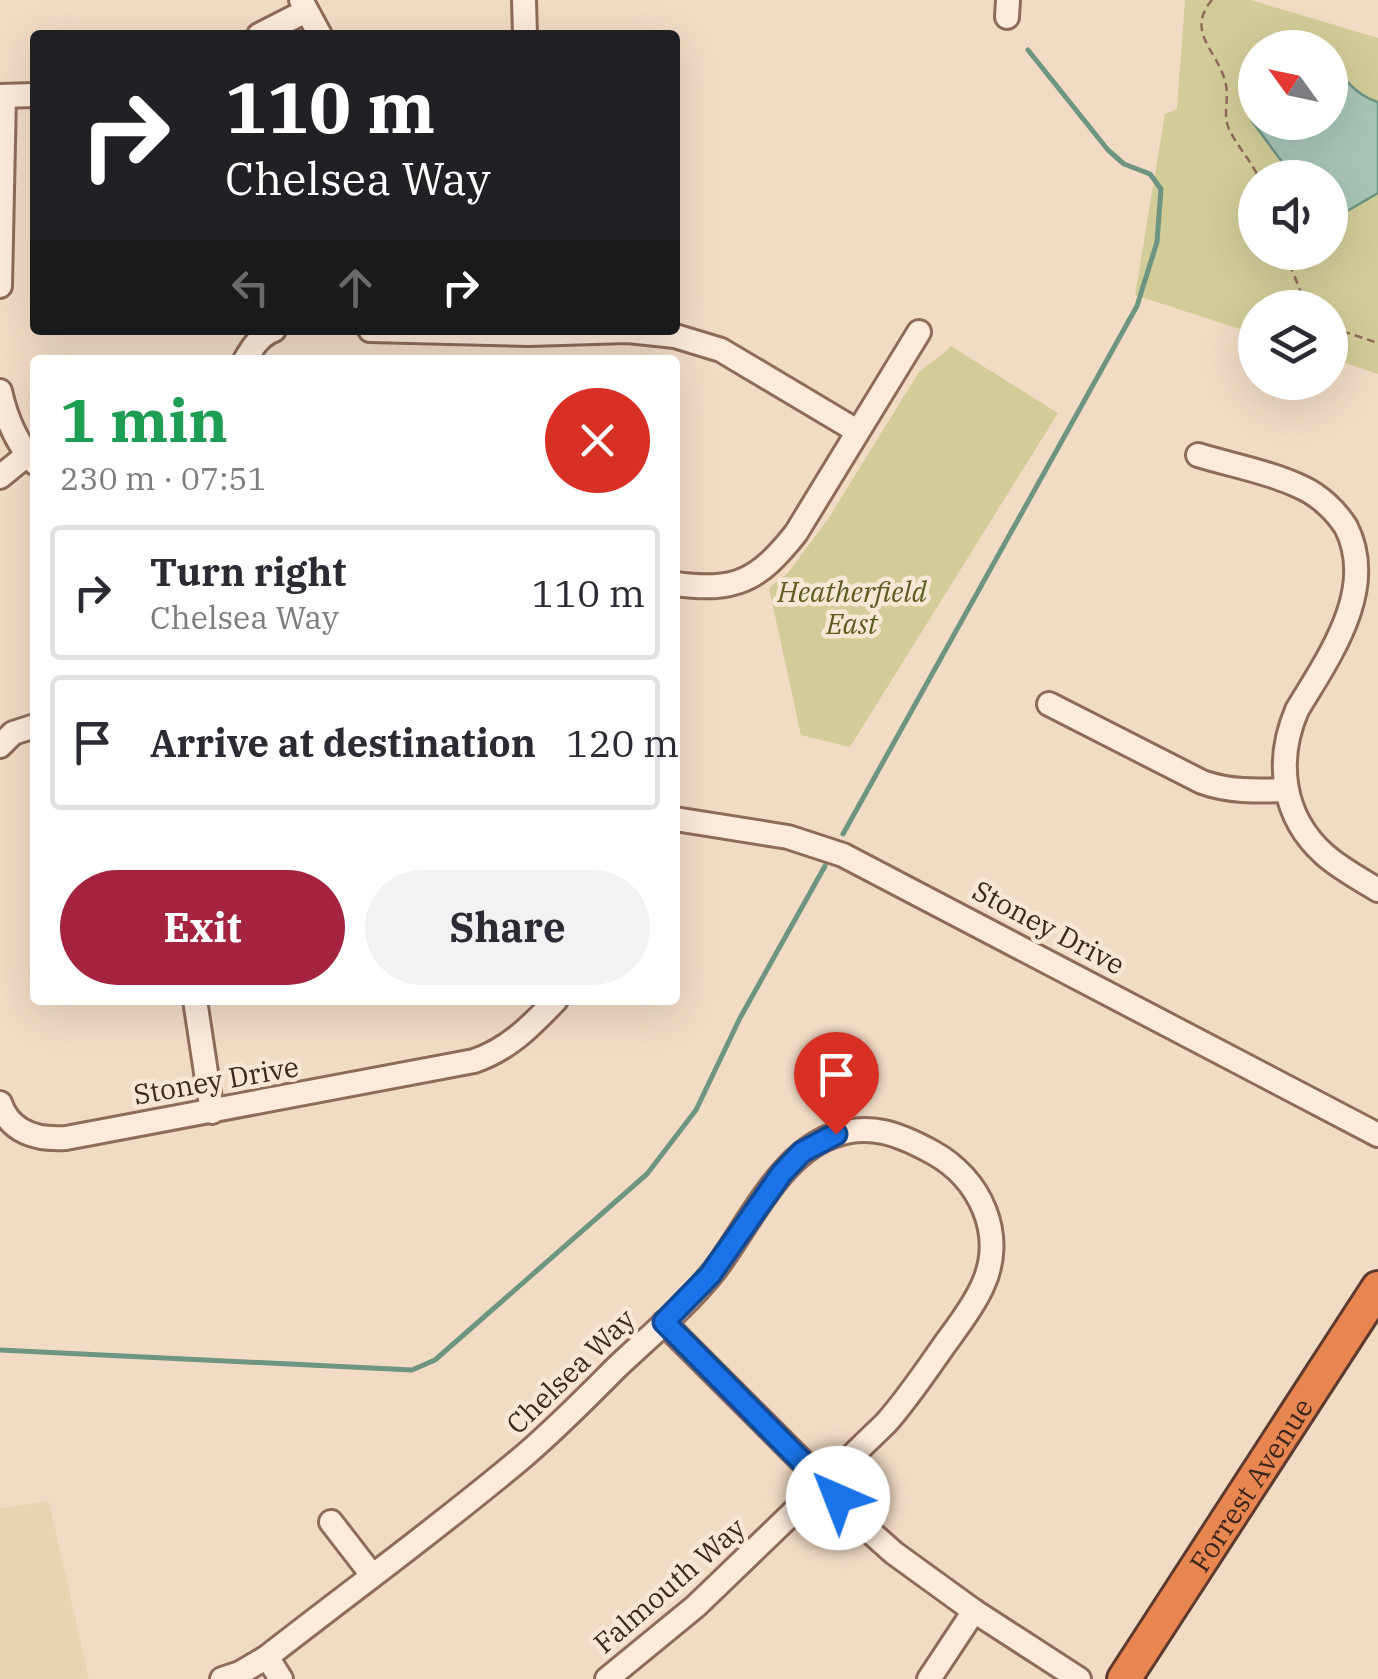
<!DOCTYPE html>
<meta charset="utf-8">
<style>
body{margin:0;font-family:"IBM Plex Serif",serif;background:#f2f2f3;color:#2b2b33;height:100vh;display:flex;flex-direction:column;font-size:38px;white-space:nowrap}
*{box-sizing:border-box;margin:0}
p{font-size:32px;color:#7c7c81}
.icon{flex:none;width:55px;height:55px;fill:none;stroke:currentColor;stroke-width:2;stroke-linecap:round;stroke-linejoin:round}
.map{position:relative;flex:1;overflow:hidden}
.panel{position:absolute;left:30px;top:355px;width:650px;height:650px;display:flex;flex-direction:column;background:#fff;border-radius:10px;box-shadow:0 10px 40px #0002}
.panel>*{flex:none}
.top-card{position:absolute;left:30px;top:30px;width:650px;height:305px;border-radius:10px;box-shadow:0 10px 40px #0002;background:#202124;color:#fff;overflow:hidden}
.needle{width:65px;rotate:303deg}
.fabs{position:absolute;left:1238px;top:30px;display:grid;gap:20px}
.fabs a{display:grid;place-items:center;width:110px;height:110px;border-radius:50%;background:#fff;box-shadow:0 10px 40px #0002;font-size:50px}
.pin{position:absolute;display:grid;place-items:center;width:85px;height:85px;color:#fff;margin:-102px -42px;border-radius:50% 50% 50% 0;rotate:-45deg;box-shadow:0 0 10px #0007}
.pin .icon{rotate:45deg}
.me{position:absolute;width:110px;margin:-55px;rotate:316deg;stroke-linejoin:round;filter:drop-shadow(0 0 8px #0008)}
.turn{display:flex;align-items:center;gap:35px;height:210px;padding:0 30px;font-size:45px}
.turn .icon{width:130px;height:130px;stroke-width:2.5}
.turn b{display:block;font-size:70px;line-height:85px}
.lanes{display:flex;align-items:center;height:95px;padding:0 30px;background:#0003;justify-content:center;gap:50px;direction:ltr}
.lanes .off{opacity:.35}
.round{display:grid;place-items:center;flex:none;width:105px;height:105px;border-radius:52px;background:#f2f2f3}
.overview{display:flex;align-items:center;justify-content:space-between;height:170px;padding:0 30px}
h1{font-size:60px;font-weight:700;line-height:75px;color:#1e9e55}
.primary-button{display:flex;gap:20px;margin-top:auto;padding:20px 30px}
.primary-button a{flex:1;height:115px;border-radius:60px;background:#a4243f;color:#fff;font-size:40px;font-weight:700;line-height:115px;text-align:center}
.primary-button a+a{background:#f2f2f3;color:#2b2b33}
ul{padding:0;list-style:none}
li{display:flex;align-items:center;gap:30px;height:135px;margin:0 20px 15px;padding:0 10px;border:5px solid #e1e1e2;border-radius:10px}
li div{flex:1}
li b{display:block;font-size:38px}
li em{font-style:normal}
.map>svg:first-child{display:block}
.farmland{fill:#e8d4b2}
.green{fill:#d2cc98;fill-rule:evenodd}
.water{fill:#a7c5b6;stroke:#6d9582;stroke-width:2.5}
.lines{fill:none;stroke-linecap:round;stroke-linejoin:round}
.stream{stroke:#6d9582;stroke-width:5}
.minor-casing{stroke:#8f6b59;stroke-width:28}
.highway-casing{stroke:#5d3a2d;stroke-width:38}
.path{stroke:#8f6b59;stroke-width:2.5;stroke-dasharray:8 5;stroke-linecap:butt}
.minor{stroke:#fceada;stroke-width:22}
.highway{stroke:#e78650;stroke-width:32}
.route-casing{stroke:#114b97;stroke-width:25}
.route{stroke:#1a73e8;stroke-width:18}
.labels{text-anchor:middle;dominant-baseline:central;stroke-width:9;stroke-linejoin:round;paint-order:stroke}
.park-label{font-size:28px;font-style:italic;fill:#5a5c23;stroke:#f9e7d6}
.street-label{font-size:28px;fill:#3e271e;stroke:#f9e7d6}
</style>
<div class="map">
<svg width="1378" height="1679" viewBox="0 0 1378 1679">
<rect width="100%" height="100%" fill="#f2dbc5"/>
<!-- farmland -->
<path class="farmland" d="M49 1501 89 1679H0V1508Z"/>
<!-- green -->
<g class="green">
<path d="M1185 0H1251L1378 38V374L1330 358V308H1255V334L1135 295 1165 114 1177 109ZM1255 48H1330V122H1255ZM1255 178H1330V252H1255Z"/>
<path d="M951 346 1058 413 850 747 801 735 769 588 788 573 828 519 919 372C930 362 941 357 951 346Z"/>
</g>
<!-- water -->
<path class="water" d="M1330 65C1347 80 1356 95 1378 102V193L1330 221V178L1290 177 1288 170 1252 121 1250 95 1255 87V122H1330Z"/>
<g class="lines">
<!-- stream -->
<g class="stream">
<path d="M843 834 1137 306 1157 242 1161 189 1150 174 1124 164 1108 150 1028 50"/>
<path d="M0 1350 412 1370 435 1360 647 1174 696 1110 740 1018 825 866"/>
</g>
<!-- minor casing -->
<g class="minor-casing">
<g id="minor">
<path d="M301 0 320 35"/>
<path d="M524 0 525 35"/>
<path d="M1007 17 1008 0"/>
<path d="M259 35 306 11"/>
<path d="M0 96 35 95"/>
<path d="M0 286 4 96"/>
<path d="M370 330 529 334 628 331 675 336 721 350 857 431"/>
<path d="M245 360C252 348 260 335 274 330"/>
<path d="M0 391C6 418 16 443 35 463"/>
<path d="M1198 455C1231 465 1269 472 1301 487 1319 495 1336 511 1346 527 1378 590 1328 658 1297 710 1275 761 1282 817 1325 855 1341 869 1360 879 1378 890"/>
<path d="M0 477 27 455"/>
<path d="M675 584C736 592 758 581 796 533L919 332"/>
<path d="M1049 704 1202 782C1230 792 1256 791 1286 790"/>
<path d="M0 746 13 733 35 726"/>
<path d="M675 819 788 837 843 855 1378 1135"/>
<path d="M195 1000 212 1112"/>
<path d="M0 1103C10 1133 38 1140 66 1138L474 1061C509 1049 531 1026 556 1000"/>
<path d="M664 1323 825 1484 867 1529 894 1553 974 1611 1079 1679"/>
<path d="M331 1522 372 1575"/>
<path d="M267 1657 281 1679"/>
<path d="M222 1679 240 1673 267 1657C350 1592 437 1529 518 1461 553 1432 585 1399 617 1367 650 1336 686 1306 714 1271 748 1227 778 1156 832 1136 869 1122 899 1134 932 1152 980 1178 1007 1235 982 1287 973 1307 958 1326 945 1344 926 1371 908 1398 886 1423L696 1606 607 1679"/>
<path d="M929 1679 974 1611"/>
</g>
</g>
<!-- highway casing -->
<g class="highway-casing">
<g id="highway">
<path id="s1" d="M1124 1679 1378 1288"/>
</g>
</g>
<!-- path -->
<g class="path">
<path d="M1212 0C1184 33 1220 52 1226 85 1229 100 1222 116 1230 131 1238 147 1251 161 1259 178"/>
<path d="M1285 252 1307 308"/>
<path d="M1330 327 1378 343"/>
</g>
<!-- minor -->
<use href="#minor" class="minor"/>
<!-- highway -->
<use href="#highway" class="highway"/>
</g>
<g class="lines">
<!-- route casing -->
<g class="route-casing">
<path id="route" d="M836 1134 802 1152 782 1173 710 1275 664 1322 838 1498"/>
</g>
<!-- route -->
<use href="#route" class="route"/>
</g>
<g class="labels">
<!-- park labels -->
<g class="park-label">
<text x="852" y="591">Heatherfield<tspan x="852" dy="32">East</tspan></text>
</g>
<!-- street labels -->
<g class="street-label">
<text transform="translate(1049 927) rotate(28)">Stoney Drive</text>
<text transform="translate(216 1080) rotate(-10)">Stoney Drive</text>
<text transform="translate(570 1371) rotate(-44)">Chelsea Way</text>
<text stroke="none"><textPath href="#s1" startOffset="232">Forrest Avenue</textPath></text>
<text transform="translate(669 1585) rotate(-41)">Falmouth Way</text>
</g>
</g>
</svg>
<div class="fabs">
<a><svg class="needle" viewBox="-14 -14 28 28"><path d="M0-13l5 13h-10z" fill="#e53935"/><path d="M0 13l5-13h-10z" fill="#7c7c81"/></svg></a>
<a><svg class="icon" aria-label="sound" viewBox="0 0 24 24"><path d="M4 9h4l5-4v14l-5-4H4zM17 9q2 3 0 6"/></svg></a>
<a><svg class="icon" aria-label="layers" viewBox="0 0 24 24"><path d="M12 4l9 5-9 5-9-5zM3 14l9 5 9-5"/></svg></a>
</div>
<div class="pin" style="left:836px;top:1134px;background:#d93025"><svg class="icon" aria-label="arrive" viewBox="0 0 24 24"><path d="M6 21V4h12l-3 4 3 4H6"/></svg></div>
<svg class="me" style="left:838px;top:1498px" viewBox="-20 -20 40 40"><circle r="19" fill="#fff"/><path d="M0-13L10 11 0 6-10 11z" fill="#1a73e8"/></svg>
<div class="top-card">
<div class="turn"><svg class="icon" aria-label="right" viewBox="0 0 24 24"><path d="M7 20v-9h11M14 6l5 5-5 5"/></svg><div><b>110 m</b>Chelsea Way</div></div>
<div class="lanes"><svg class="icon off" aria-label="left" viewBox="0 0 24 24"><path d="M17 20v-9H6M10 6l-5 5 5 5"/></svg><svg class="icon off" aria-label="ahead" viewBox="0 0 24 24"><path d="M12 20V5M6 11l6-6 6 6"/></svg><svg class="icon" aria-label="right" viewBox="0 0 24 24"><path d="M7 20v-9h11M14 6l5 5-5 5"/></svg></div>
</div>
<section class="panel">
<div class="overview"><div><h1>1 min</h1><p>230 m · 07:51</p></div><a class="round" style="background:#d93025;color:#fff"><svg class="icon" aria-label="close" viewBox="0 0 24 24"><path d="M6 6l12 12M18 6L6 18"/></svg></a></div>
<ul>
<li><svg class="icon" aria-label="right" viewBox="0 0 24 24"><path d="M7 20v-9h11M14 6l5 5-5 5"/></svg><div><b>Turn right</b><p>Chelsea Way</p></div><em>110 m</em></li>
<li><svg class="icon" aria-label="arrive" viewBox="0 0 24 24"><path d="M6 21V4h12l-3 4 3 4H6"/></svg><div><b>Arrive at destination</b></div><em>120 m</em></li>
</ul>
<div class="primary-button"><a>Exit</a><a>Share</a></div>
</section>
</div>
